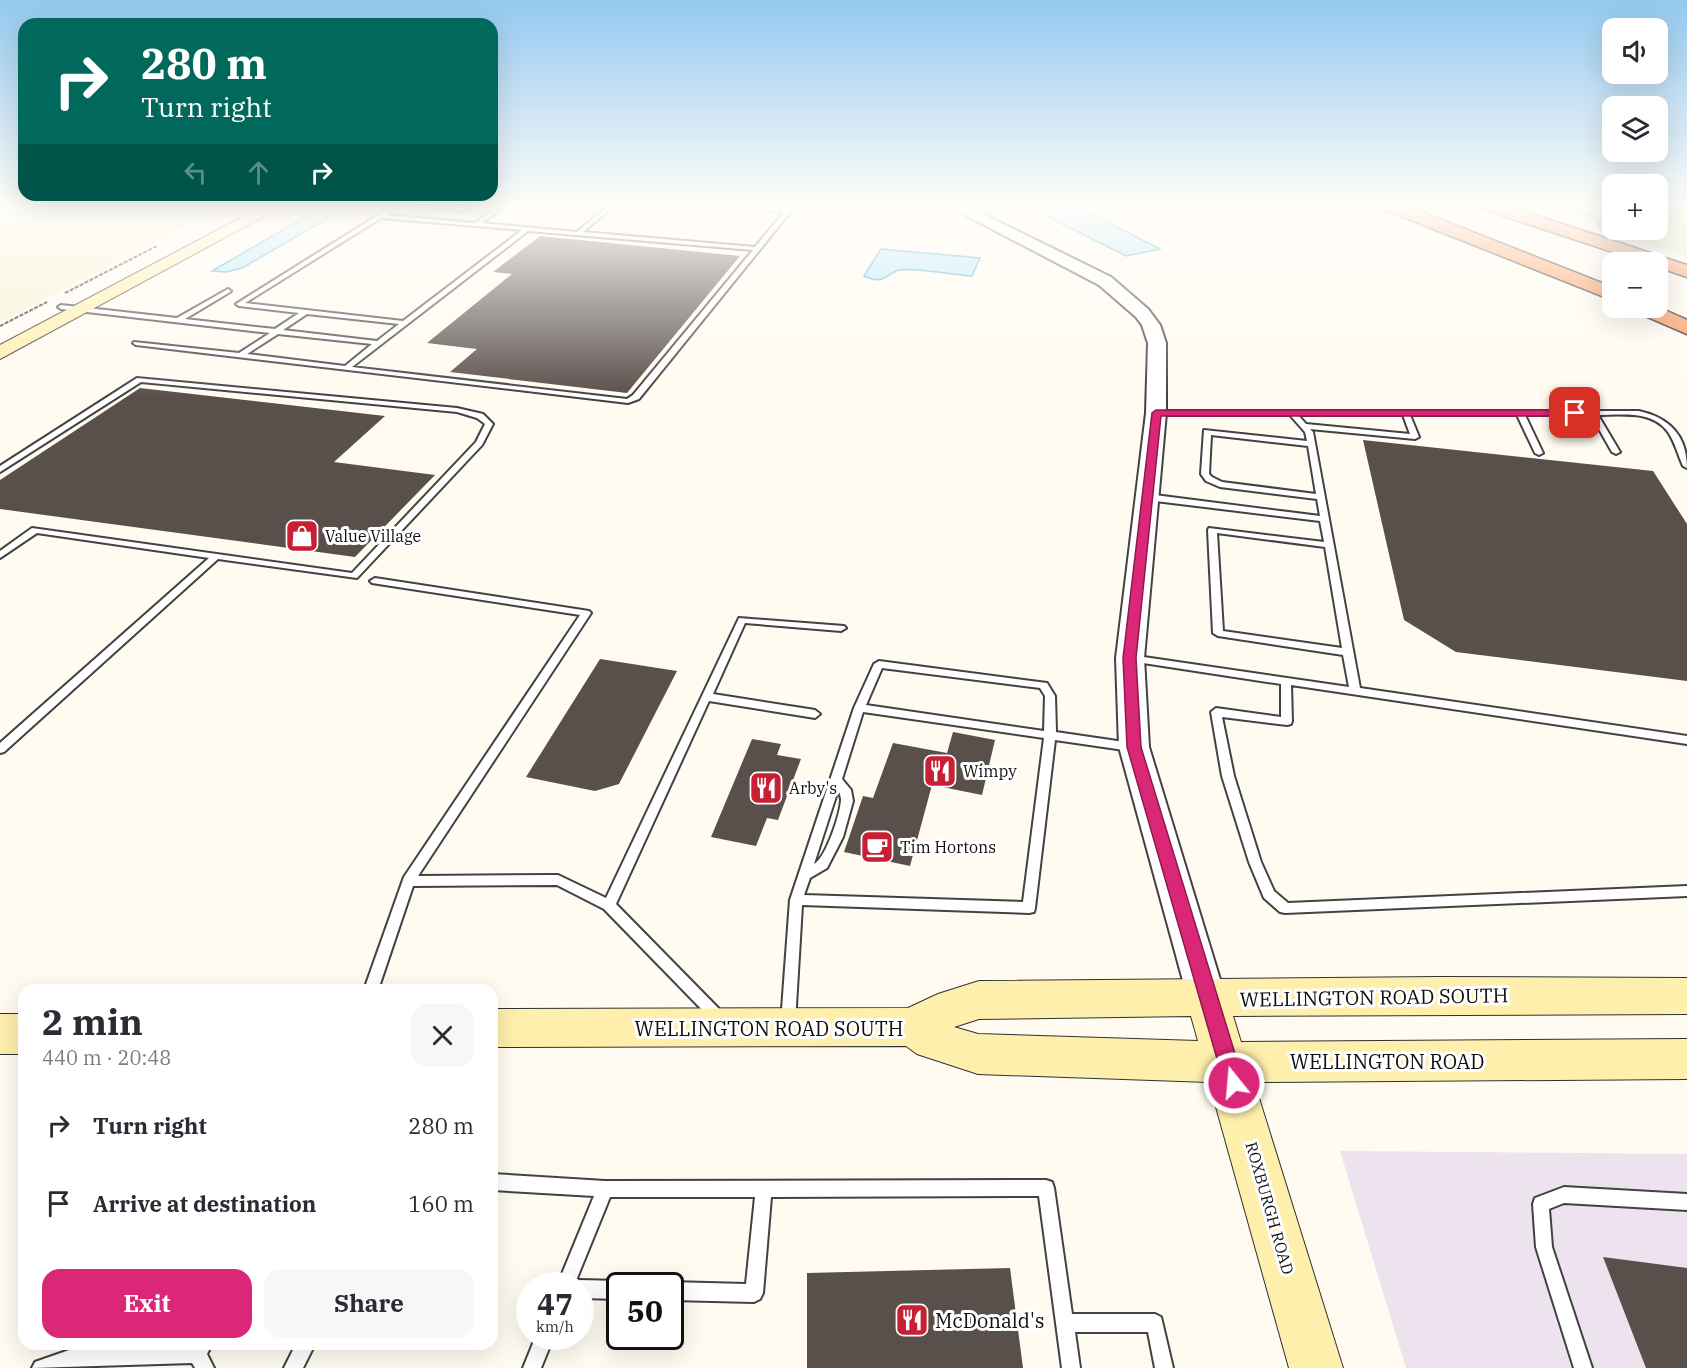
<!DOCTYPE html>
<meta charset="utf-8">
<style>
body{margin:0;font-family:"IBM Plex Serif",serif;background:#f7f7f7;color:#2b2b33;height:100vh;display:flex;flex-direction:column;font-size:22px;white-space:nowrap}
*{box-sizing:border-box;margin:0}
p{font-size:20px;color:#7c7c81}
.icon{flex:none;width:33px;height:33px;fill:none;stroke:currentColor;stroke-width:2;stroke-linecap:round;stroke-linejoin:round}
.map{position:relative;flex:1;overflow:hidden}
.sheet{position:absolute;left:18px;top:984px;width:480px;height:366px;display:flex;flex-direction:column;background:#fff;border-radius:18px;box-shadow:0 6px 24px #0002}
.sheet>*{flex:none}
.guide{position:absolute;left:18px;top:18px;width:480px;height:183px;border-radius:18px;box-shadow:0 6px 24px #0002;background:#00695c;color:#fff;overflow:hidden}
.fabs{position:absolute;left:1602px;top:18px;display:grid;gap:12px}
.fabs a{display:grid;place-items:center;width:66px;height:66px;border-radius:12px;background:#fff;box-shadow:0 6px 24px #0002;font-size:30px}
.speed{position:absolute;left:516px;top:1272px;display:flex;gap:12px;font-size:30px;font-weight:700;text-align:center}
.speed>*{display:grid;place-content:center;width:78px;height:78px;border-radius:50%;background:#fff;box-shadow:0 6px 24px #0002;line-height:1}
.speed small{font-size:15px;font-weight:400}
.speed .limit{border:3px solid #111;border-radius:9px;background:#fff;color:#111}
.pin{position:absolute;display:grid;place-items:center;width:51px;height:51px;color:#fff;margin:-26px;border-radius:12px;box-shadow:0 3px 9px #0006}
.me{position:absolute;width:66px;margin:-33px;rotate:343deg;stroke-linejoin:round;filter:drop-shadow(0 0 4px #0008)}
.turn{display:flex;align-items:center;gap:21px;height:126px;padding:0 24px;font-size:27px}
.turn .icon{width:78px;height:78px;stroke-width:2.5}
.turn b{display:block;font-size:42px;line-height:51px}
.lanes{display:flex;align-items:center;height:57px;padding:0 24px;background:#0003;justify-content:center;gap:30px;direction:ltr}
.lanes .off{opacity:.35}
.round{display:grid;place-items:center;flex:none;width:63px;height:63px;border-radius:18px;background:#f7f7f7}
.head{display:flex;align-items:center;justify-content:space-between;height:102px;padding:0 24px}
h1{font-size:36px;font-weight:700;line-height:45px}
.action{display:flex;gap:12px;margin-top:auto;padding:12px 24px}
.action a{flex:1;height:69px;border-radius:18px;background:#db2777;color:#fff;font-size:24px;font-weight:700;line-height:69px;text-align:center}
.action a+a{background:#f7f7f7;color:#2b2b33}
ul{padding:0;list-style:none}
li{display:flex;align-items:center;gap:18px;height:78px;padding:0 24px}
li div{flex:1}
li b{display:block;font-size:22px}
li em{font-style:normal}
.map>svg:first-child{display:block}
.industrial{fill:#ece3ee}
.farmland{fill:#f7f0cf}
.green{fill:#d7ecb8}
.water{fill:#b3e5f9;stroke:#36a2d4;stroke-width:1.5}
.building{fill:#594f4b}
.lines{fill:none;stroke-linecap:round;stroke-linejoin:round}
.service-casing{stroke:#424242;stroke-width:4}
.tertiary-casing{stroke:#424242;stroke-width:4}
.secondary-casing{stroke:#313131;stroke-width:2}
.motorway-casing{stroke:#202020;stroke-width:3}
.path{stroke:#313131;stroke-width:2;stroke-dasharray:4 1.5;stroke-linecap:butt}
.service{fill:#fff;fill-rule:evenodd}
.tertiary{fill:#fff;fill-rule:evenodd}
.secondary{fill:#ffefac;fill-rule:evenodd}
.motorway{fill:#fb9353;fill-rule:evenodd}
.route{fill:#db2777;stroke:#8e194d;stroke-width:1.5}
.labels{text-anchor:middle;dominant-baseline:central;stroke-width:6;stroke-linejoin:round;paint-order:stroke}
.poi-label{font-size:16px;fill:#0f0f0f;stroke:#fff;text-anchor:start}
.street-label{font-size:16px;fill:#0f0f0f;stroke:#fff}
.near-street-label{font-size:20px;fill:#0f0f0f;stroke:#fff}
.near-poi-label{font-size:20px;fill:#0f0f0f;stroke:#fff;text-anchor:start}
</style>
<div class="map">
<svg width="1687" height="1368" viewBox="0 0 1687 1368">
<rect width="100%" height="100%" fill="#fffbf1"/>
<!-- industrial -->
<path class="industrial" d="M1340 1151 1687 1154V1368H1406Z"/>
<!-- farmland -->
<path class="farmland" d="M0 205H222L223 207 0 322Z"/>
<!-- green -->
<path class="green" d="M1658 205H1687V257L1653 246 1647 230H1658Z"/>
<!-- water -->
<g class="water">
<path d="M326 205H351L242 268 226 272 212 271Z"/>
<path d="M1055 205H1103L1083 210 1160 249 1126 256 1048 217V207Z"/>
<path d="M1564 205H1612V228L1600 227 1598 220Z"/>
<path d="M881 249 980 258 972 276C956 275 911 267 899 270 887 273 884 286 864 276Z"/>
</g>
<!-- building -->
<g class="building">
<path d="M540 236 740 256 627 393 450 372 477 349 427 343 512 274 493 272Z"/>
<path d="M140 388 385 416 334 462 435 475 355 557 0 509V480Z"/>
<path d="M1363 440 1653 471 1687 524V681L1456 652 1404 620Z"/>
<path d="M600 659 677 671 619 784 595 791 526 777Z"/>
<path d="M953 732 995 740 982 795 932 785 910 866 844 852 863 796 873 798 893 743 947 753Z"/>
<path d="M752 739 781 744 777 755 801 759 778 820 767 818 756 846 711 837Z"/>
<path d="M1603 1257 1687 1268V1368H1646Z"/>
<path d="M1010 1268 1023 1368H807V1273Z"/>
</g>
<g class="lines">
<!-- service casing -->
<g class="service-casing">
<g id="service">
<path d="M394 205H401L386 215 475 223 499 205H506L482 223 577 232 609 205H615L583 232 755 247 784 212 725 205H746L787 209 790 205H796L639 399 628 403 136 345 133 343 134 342 239 353 270 333 61 309 58 307 61 305 177 318 228 289 231 291 230 292 185 319 275 329 299 313 239 306 236 304ZM381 218 522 230 403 321 245 303ZM528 231 753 250 633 395 627 399 352 367ZM307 314 399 324 377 341 283 330ZM278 334 372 344 345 366 247 354Z"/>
<path d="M412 205H438L469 209 466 211Z"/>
<path d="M137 378 457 408 483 414 493 424 482 445 357 578 218 559 4 752 0 753V743L209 558 37 533 0 558V551L32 528 352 573 476 442 485 424 477 418 457 412 141 382 0 472V466Z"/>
<path d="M1153 411H1639C1670 418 1687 436 1687 468L1683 466C1678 455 1675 442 1668 432 1652 410 1621 415 1598 415L1620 452 1616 454 1612 452 1591 415H1525L1543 453 1539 455 1535 453 1517 415H1410L1419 437 1415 439 1310 429 1313 432 1360 688 1687 736V744L1291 685 1292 721 1291 724 1287 725 1222 717 1234 776 1261 862 1274 891 1288 903 1687 886V896L1285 913 1280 912 1264 898 1249 862 1222 776 1211 712 1216 708 1281 717V684L1130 661 1125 658 1130 655 1349 687 1343 655 1218 636 1213 633 1208 530 1209 528 1324 542 1320 521 1147 500 1143 497 1147 494 1320 516 1317 499 1220 487 1206 481 1201 474 1204 430 1307 441 1305 432 1290 415H1153ZM1298 415H1403L1410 434 1306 424ZM1211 435 1308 446 1316 494 1222 482 1212 477 1209 474ZM1217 533 1325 547 1342 648 1223 631Z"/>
<path d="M375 578 589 611 591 613 418 876 558 875 606 898 739 618 844 626 846 628 841 631 745 623 713 694 815 710 820 714 815 718 709 701 616 904 723 1013 725 1017 723 1021 718 1023 713 1021 604 909 557 885 413 886 378 990H364L404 877 580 615 372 583 370 581Z"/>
<path d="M879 661 1047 683 1055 696 1056 732 1131 743 1135 744 1137 747 1135 750 1131 751 1055 740 1035 908 1034 912 1029 913 802 905 795 1023 793 1028 788 1029 783 1028 781 1023 790 900 854 708 874 664ZM882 668 1040 688 1045 696 1044 731 866 705ZM863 712 1044 738 1023 902 804 895 810 878 827 868 843 837 853 801 851 790 842 779ZM838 790C840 794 840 794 841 799 841 812 826 858 814 864Z"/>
<path d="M492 1174 605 1181 1046 1180 1052 1182 1054 1188 1072 1314H1155L1161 1317 1173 1368H1155L1148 1332H1075L1080 1368H1062L1039 1196 771 1197 763 1293 760 1299 754 1302 670 1300V1286H664L670 1282 746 1284 755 1197H610L575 1283 580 1280 620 1281 627 1286H620V1299L580 1298V1286H557L594 1196 492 1190Z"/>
<path d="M1564 1187 1687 1194V1210L1564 1203 1549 1209 1552 1247 1592 1368H1574L1536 1247 1533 1204 1535 1198Z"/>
<path d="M536 1336H554L541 1368H523Z"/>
<path d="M212 1344 207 1354 214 1368H195L192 1363 32 1368 35 1362 75 1348Z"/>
<path d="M296 1344H315L303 1368H284Z"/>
</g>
</g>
<!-- tertiary casing -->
<g class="tertiary-casing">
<path id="tertiary" d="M946 205H965L1111 277 1148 309 1160 325 1166 343V413L1144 658 1149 747 1226 999 1220 1011 1207 1016 1194 1011 1188 999 1119 747 1116 658 1146 413 1148 343 1142 325 1136 317 1099 285Z"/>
</g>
<!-- secondary casing -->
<g class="secondary-casing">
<g id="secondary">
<path d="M265 205H285L0 359V345Z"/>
<path d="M1440 977 1687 978V1014L1233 1016 1241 1042 1687 1039V1079L1254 1082 1343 1368H1289L1209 1082 978 1074 917 1054 906 1046 492 1047V1009L908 1008 938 994 979 981ZM1191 1016 1198 1041 978 1034 954 1027 979 1019Z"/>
<rect x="0" y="1014" width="24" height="40"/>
</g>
</g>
<!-- motorway casing -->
<g class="motorway-casing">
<g id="motorway">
<path d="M1381 205H1404L1612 287V300L1383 209Z"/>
<path d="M1480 205H1505L1687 265V277L1658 267V262H1643L1482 209Z"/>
<path d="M1658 307 1687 320V334L1636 312 1633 308Z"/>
</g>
</g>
<!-- path -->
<g class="path">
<path d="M65 293 157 246"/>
<path d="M0 326 47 302"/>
</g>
<!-- service -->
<use href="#service" class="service"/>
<!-- tertiary -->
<use href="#tertiary" class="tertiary"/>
<!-- secondary -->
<use href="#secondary" class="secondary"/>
<!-- motorway -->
<use href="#motorway" class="motorway"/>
</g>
<!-- sky -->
<linearGradient id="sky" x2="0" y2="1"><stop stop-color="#93c8ef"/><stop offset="0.52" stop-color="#fffdf9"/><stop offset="1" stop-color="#fffdf9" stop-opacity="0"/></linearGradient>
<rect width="1687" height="397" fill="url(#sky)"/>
<!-- route -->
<path class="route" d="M1156 410H1575L1580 413 1575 416H1161L1136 658 1141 747 1244 1083 1241 1089 1234 1092 1227 1089 1224 1083 1127 747 1123 658 1152 413Z"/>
<!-- icons -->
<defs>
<g id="shop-square" transform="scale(1.725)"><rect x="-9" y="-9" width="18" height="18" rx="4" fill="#c71f34" stroke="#fff"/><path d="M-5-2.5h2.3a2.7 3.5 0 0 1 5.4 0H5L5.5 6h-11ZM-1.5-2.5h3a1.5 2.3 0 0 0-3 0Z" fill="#fff"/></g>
<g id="restaurant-square" transform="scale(1.725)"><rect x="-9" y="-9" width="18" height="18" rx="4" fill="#c71f34" stroke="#fff"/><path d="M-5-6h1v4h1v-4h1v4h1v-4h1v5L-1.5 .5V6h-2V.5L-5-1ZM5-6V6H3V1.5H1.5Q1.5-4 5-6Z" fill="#fff"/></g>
<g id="cafe-square" transform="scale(1.725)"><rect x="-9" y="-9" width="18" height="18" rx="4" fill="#c71f34" stroke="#fff"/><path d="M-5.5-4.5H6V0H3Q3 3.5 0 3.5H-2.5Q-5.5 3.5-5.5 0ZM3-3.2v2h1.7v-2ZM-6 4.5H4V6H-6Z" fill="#fff"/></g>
</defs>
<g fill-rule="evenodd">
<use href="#shop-square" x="302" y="536"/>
<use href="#restaurant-square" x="940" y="771"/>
<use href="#restaurant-square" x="766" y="788"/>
<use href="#cafe-square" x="877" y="847"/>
<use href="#restaurant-square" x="912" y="1320"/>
</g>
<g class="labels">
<!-- poi labels -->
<g class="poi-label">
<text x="325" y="536">Value Village</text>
<text x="963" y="771">Wimpy</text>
<text x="789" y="788">Arby's</text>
<text x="900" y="847">Tim Hortons</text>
</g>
<!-- street labels -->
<g class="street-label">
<text transform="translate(1270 1208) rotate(74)">ROXBURGH ROAD</text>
</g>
<!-- near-street labels -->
<g class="near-street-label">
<text transform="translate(1374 997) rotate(-1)">WELLINGTON ROAD SOUTH</text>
<text x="769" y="1028">WELLINGTON ROAD SOUTH</text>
<text x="1387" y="1061">WELLINGTON ROAD</text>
</g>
<!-- near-poi labels -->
<g class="near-poi-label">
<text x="935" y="1320">McDonald's</text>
</g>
</g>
</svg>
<div class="fabs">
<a><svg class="icon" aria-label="sound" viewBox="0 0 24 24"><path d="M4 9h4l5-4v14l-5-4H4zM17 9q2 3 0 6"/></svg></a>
<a><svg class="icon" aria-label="layers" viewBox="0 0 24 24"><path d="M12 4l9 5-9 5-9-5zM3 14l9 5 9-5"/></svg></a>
<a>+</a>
<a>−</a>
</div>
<div class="speed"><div>47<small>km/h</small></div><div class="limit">50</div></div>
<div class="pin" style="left:1575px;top:413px;background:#d93025"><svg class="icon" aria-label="arrive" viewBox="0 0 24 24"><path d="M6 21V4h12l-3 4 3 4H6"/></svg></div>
<svg class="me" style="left:1234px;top:1083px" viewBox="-20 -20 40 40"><circle r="17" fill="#db2777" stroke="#fff" stroke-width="3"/><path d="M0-11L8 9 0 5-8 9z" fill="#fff"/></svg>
<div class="guide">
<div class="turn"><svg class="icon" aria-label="right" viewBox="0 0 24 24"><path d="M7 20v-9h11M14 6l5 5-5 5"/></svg><div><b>280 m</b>Turn right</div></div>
<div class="lanes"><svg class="icon off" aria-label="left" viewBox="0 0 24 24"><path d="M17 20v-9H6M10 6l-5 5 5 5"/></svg><svg class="icon off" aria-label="ahead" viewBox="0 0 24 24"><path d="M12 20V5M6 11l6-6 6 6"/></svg><svg class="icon" aria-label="right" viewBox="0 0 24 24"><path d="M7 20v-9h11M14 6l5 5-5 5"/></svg></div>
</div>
<section class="sheet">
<div class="head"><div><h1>2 min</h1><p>440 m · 20:48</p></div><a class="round"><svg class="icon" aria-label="close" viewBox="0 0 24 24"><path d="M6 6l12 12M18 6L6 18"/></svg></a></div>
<ul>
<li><svg class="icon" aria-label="right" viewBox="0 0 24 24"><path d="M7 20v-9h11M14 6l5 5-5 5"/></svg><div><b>Turn right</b></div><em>280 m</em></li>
<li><svg class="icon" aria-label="arrive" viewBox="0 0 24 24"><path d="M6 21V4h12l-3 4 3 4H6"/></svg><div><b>Arrive at destination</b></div><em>160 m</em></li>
</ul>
<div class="action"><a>Exit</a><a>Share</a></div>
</section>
</div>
